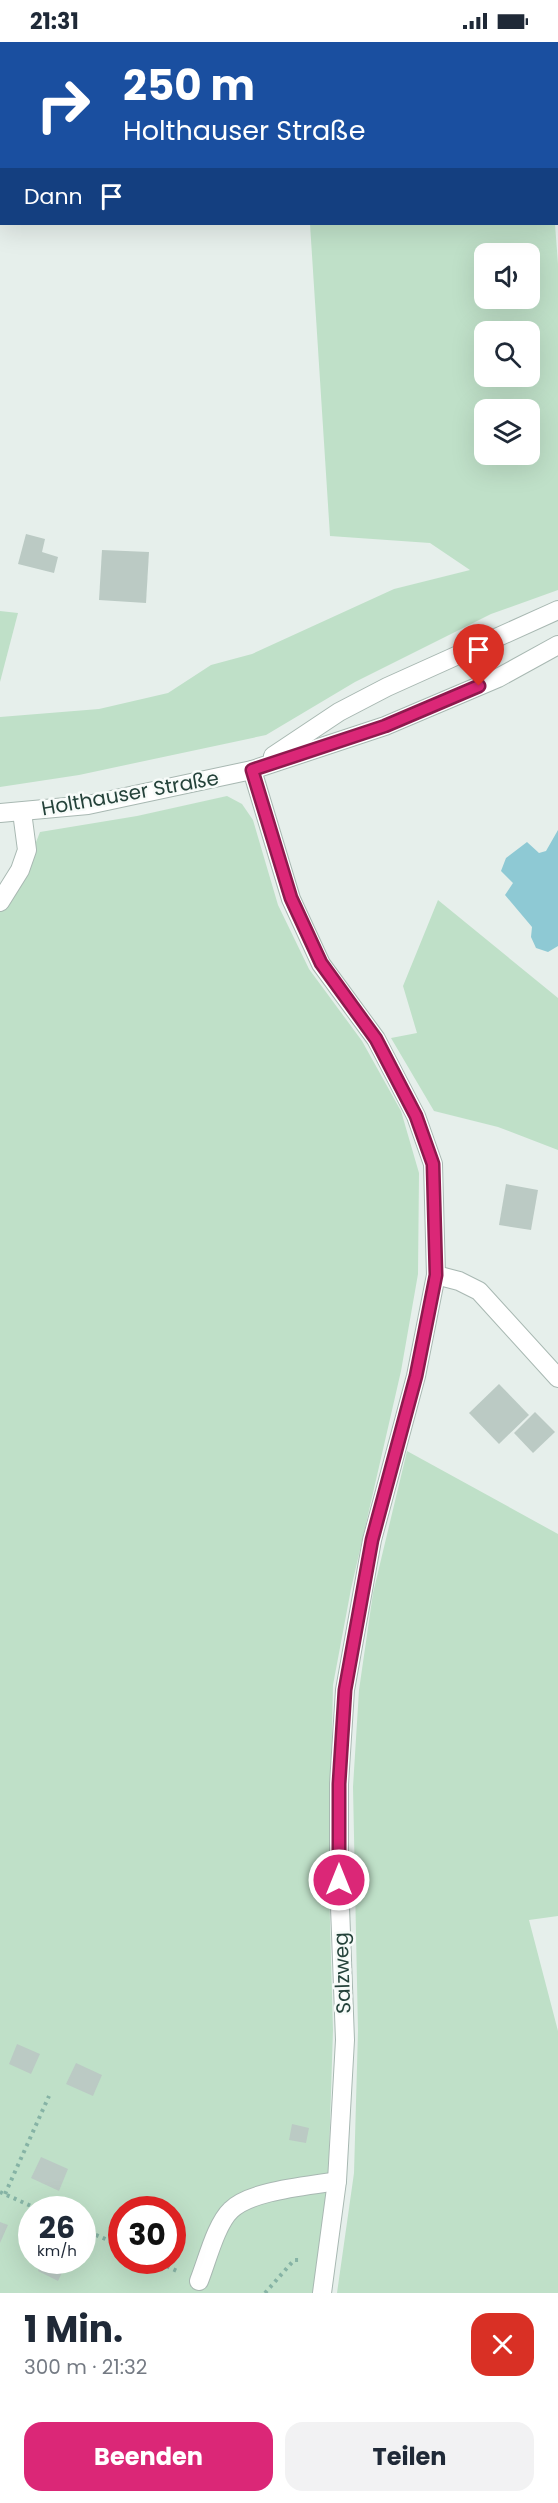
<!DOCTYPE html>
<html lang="de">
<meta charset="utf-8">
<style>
body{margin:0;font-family:Poppins,sans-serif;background:#f2f2f3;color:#1f2937;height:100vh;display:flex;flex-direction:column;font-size:22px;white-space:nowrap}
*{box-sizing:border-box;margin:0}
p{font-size:20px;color:#747a83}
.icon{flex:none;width:33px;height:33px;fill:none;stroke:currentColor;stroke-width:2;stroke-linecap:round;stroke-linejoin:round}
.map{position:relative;height:2251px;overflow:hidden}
.drawer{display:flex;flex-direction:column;background:#fff;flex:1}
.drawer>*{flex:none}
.banner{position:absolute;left:0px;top:0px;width:558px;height:183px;box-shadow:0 6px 24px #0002;background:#1a4fa0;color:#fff;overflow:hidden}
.buttons{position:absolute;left:474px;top:201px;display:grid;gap:12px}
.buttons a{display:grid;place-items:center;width:66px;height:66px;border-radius:12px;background:#fff;box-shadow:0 6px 24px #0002;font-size:30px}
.speed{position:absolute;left:18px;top:2154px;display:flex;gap:12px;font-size:30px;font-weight:700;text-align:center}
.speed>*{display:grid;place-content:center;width:78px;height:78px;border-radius:50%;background:#fff;box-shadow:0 6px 24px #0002;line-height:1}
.speed small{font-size:15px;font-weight:400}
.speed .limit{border:9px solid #d22;background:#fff;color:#111}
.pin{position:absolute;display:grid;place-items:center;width:51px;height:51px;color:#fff;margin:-62px -26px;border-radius:50% 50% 50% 0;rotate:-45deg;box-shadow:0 0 6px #0007}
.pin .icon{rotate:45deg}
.me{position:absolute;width:66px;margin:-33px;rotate:0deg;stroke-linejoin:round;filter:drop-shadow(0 0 4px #0008)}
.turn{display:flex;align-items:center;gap:21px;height:126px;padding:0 24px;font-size:27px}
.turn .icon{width:78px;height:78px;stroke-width:2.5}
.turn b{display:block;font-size:42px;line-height:51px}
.then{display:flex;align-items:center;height:57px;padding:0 24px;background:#0003;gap:12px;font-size:22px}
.round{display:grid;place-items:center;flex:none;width:63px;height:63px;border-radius:18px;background:#f2f2f3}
.overview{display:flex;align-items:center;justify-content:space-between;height:102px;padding:0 24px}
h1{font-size:36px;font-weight:700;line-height:45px}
.primary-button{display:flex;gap:12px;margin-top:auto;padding:12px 24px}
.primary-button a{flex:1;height:69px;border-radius:18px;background:#db2777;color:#fff;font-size:24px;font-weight:700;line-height:69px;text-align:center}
.primary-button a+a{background:#f2f2f3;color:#1f2937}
.status{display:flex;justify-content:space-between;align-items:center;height:42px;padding:0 30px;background:#fff;direction:ltr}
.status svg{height:16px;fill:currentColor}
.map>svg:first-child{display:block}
.green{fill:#bfe0c8;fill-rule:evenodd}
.water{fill:#8ec9d4}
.building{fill:#bbcac4}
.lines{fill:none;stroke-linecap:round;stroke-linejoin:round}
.minor-casing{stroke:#a8b8b2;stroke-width:20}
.path{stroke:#86b3a5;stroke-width:4;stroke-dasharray:3 4.5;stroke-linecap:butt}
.minor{stroke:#fff;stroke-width:18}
.route-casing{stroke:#8e194d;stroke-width:15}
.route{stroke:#db2777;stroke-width:10}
.labels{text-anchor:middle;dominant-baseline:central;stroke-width:5;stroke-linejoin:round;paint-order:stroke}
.street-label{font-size:20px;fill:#24423a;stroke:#f7fbf9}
</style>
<div class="status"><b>21:31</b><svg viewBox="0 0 49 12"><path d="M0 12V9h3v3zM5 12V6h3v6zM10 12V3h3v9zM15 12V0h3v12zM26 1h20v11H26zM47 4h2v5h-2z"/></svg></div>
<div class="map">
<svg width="558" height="2251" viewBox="0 0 558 2251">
<rect width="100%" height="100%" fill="#e6efeb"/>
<!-- green -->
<g class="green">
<path d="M310 182H555L558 222V548L491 572 355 640 266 693 79 733 0 745V675L99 667 168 651 211 623 252 612 394 547 470 528 430 501 330 494ZM484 212H530V256H484ZM484 290H530V334H484ZM484 368H530V412H484Z"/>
<path d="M0 569 18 571 0 640Z"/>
<path d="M227 754 242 762 253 778 278 863 309 927 362 999 401 1069 419 1131 418 1232 401 1329 351 1547 333 1643 329 1844 333 1988 328 2145 313 2251H0V870L16 851 40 790 137 774ZM32 2168H82V2218H32ZM122 2168H172V2218H122Z"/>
<path d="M438 858 558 956V1108L498 1085 434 1069 391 996 417 991 403 944Z"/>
<path d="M407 1409 558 1492V1874L529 1878 558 1989V2251H337L354 2131 358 1989 353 1745 359 1648 373 1551Z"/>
</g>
<!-- water -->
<path class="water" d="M558 788V904L548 910 536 906 531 895 532 885 505 853 513 841 501 829 506 816 527 800 539 811 546 809Z"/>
<!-- building -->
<g class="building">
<path d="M26 492 45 497 42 510 58 515 54 531 18 522Z"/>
<path d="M102 508 149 510 146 561 99 558Z"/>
<path d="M506 1142 538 1148 531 1188 499 1183Z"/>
<path d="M499 1342 529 1373 499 1402 469 1371Z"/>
<path d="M535 1370 555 1390 533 1411 514 1391Z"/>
<path d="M17 2002 40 2012 31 2032 9 2022Z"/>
<path d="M76 2021 102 2033 93 2054 66 2042Z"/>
<path d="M292 2082 309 2086 306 2101 289 2098Z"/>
<path d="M41 2115 68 2127 59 2149 31 2136Z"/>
<path d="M0 2180 8 2183 0 2201Z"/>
<path d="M43 2218H68L58 2239 38 2229Z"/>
</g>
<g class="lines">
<!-- minor casing -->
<g class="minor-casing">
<g id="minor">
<path d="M273 714 339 670 387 645 558 568"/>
<path d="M252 728 291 857 321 922 376 997 416 1074 433 1122 436 1233 416 1334 372 1498 345 1648 339 1742V1838L345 1998 337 2139 322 2251"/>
<path d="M0 771 88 763 252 728 385 684 498 636 558 603"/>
<path d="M0 860 20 828 27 808 22 770"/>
<path d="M436 1233 459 1239 479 1249 558 1336"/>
<path d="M199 2239C207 2219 216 2182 231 2168 251 2148 310 2144 337 2139"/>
</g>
</g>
<!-- path -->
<g class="path">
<path d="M0 2150 40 2168"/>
<path d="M5 2152 49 2054"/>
<path d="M82 2187 122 2204"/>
<path d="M153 2218 177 2229"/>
<path d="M265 2251 294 2218H301"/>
</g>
<!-- minor -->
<use href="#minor" class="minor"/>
</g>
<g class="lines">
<!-- route casing -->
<g class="route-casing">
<path id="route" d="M339 1838V1742L345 1648 372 1498 416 1334 436 1233 433 1122 416 1074 376 997 321 921 291 856 252 728 385 684 479 644"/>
</g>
<!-- route -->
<use href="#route" class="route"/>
</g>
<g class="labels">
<!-- street labels -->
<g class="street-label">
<text transform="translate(130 751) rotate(-10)">Holthauser Straße</text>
<text transform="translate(342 1931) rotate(-92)">Salzweg</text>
</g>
</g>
</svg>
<div class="buttons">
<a><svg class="icon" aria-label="sound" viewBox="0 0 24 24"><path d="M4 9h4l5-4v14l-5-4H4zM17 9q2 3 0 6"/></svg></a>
<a><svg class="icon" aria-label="search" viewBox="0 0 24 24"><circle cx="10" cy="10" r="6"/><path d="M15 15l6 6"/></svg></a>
<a><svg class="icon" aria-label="layers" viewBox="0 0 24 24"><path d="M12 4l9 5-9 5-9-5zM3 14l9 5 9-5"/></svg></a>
</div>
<div class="speed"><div>26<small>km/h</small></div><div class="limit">30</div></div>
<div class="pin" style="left:479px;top:644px;background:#d93025"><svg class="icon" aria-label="arrive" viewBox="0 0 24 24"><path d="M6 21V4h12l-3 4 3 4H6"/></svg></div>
<svg class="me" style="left:339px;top:1838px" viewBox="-20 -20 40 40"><circle r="17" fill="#db2777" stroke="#fff" stroke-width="3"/><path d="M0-11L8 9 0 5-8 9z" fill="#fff"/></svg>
<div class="banner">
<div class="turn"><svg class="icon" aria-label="right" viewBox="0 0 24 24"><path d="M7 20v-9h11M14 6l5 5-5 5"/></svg><div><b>250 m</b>Holthauser Straße</div></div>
<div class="then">Dann<svg class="icon" aria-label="arrive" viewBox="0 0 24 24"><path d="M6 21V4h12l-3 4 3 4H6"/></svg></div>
</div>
</div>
<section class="drawer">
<div class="overview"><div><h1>1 Min.</h1><p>300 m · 21:32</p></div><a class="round" style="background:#d93025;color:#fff"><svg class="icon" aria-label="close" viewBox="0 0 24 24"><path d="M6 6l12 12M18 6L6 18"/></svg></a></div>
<div class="primary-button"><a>Beenden</a><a>Teilen</a></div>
</section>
